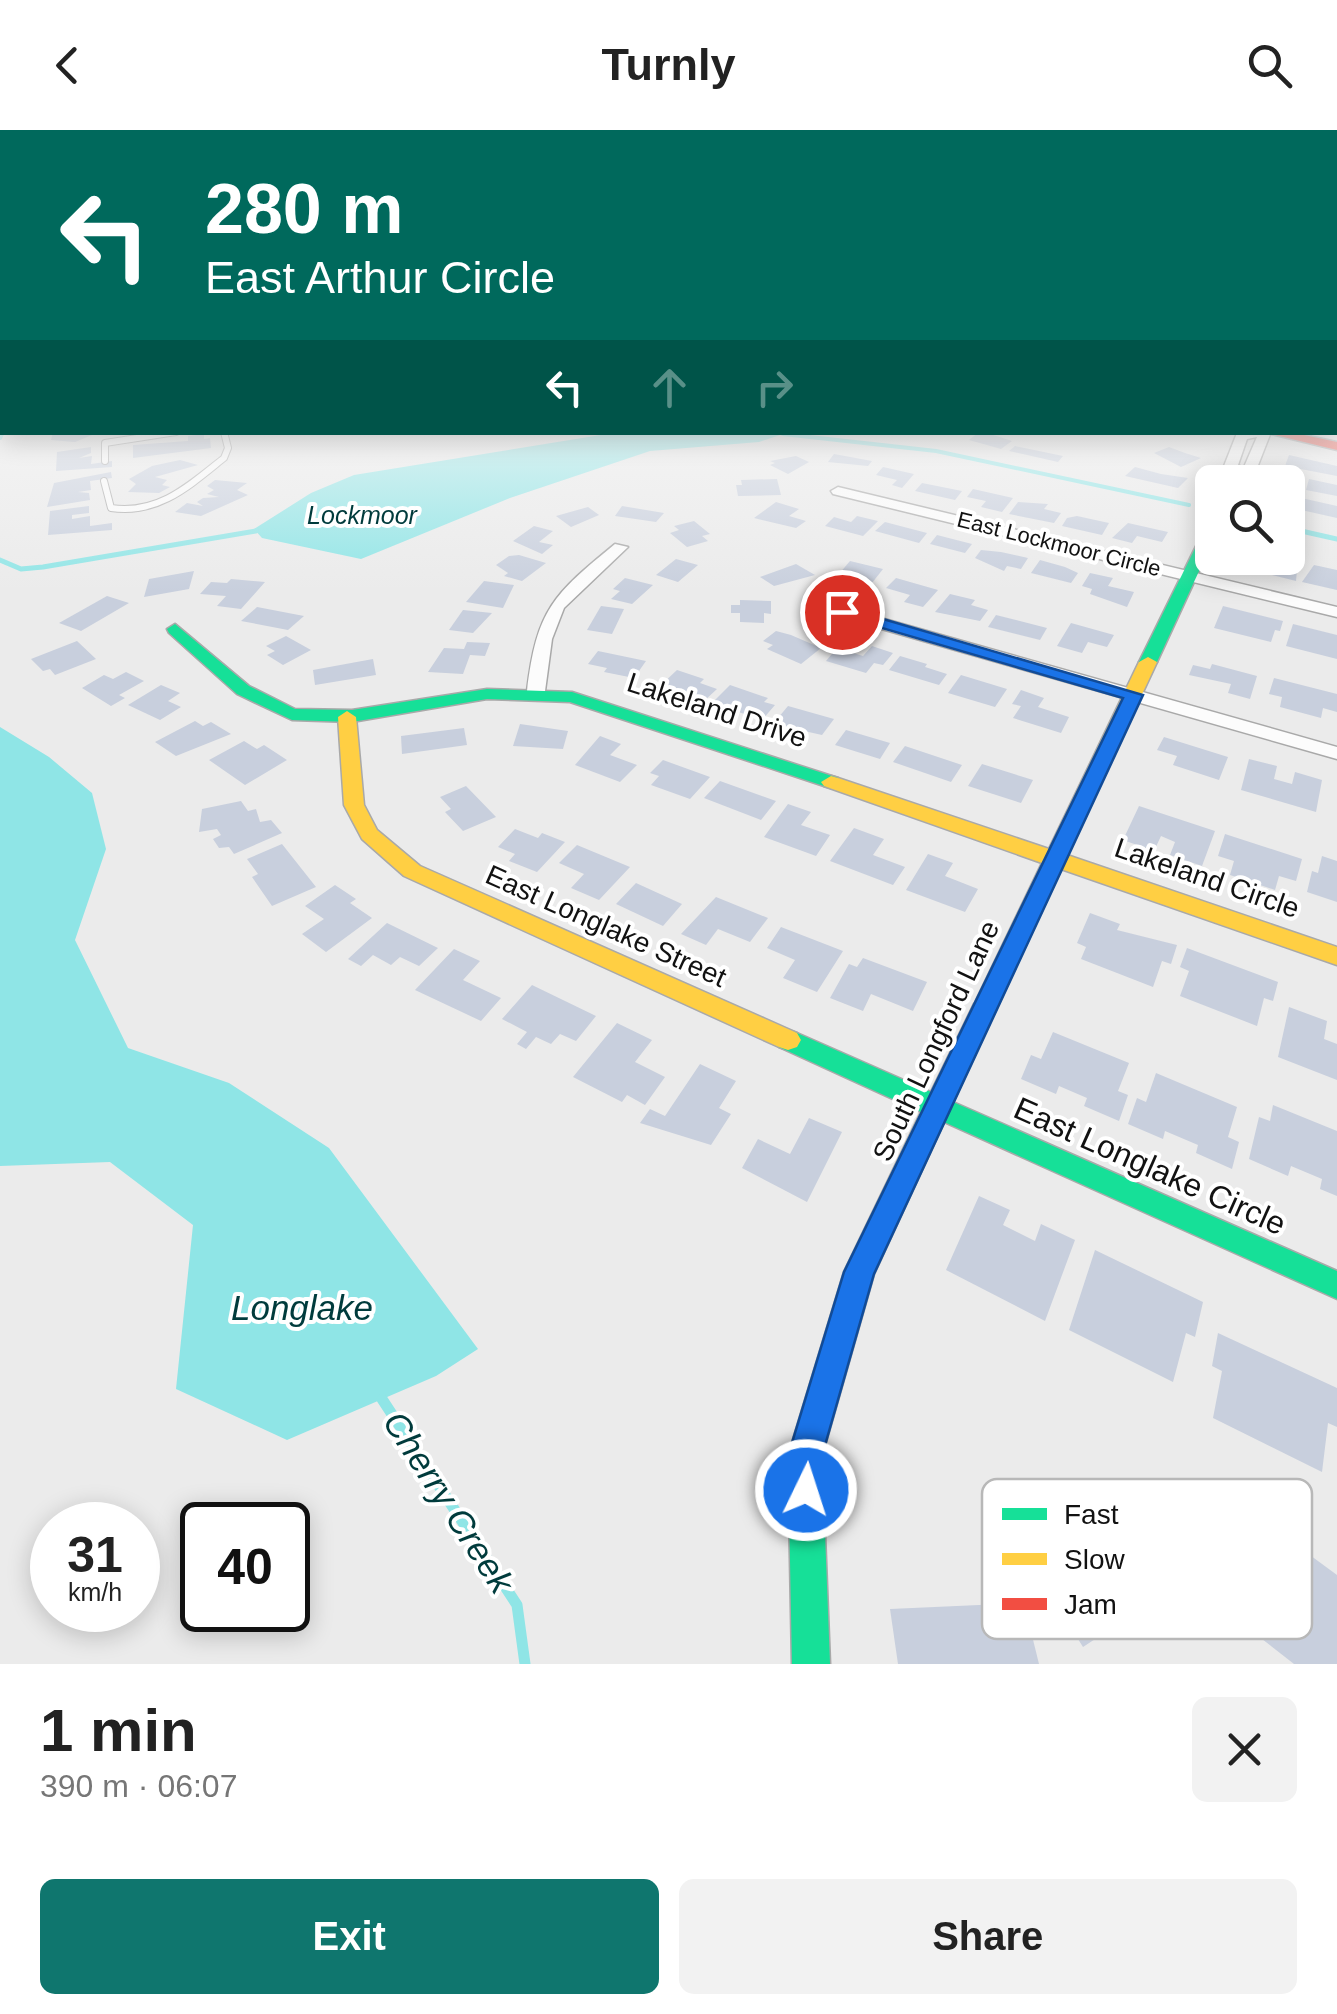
<!DOCTYPE html>
<meta charset="utf-8">
<style>
body{margin:0;font-family:Helvetica,sans-serif;background:#f2f2f2;color:#222;height:100vh;display:flex;flex-direction:column;font-size:38px;white-space:nowrap}
*{box-sizing:border-box;margin:0}
p{font-size:32px;color:#767676}
.icon{flex:none;width:55px;height:55px;fill:none;stroke:currentColor;stroke-width:2;stroke-linecap:round;stroke-linejoin:round}
.map{position:relative;height:1534px;overflow:hidden}
.sheet{display:flex;flex-direction:column;background:#fff;flex:1}
.sheet>*{flex:none}
.banner{position:absolute;left:0px;top:0px;width:1338px;height:305px;box-shadow:0 5px 25px #0003;background:#00695c;color:#fff;overflow:hidden}
.controls{position:absolute;left:1195px;top:335px;display:grid;gap:20px}
.controls a{display:grid;place-items:center;width:110px;height:110px;border-radius:15px;background:#fff;box-shadow:0 5px 25px #0003;font-size:50px}
.speed{position:absolute;left:30px;top:1372px;display:flex;gap:20px;font-size:50px;font-weight:700;text-align:center}
.speed>*{display:grid;place-content:center;width:130px;height:130px;border-radius:50%;background:#fff;box-shadow:0 5px 25px #0003;line-height:1}
.speed small{font-size:25px;font-weight:400}
.speed .limit{border:5px solid #111;border-radius:15px;background:#fff;color:#111}
.pin{position:absolute;display:grid;place-items:center;width:85px;height:85px;color:#fff;margin:-42px;border:5px solid #fff;border-radius:50%;box-shadow:0 2px 10px #0007}
.me{position:absolute;width:110px;margin:-55px;rotate:4deg;stroke-linejoin:round;filter:drop-shadow(0 0 8px #0008)}
.turn{display:flex;align-items:center;gap:35px;height:210px;padding:0 40px;font-size:45px}
.turn .icon{width:130px;height:130px;stroke-width:2.5}
.turn b{display:block;font-size:70px;line-height:85px}
.lanes{display:flex;align-items:center;height:95px;padding:0 40px;background:#0003;justify-content:center;gap:50px;direction:ltr}
.lanes .off{opacity:.35}
.round{display:grid;place-items:center;flex:none;width:105px;height:105px;border-radius:15px;background:#f2f2f2}
.overview{display:flex;align-items:center;justify-content:space-between;height:170px;padding:0 40px}
h1{font-size:60px;font-weight:600;line-height:75px}
.button{display:flex;gap:20px;margin-top:auto;padding:20px 40px}
.button a{flex:1;height:115px;border-radius:15px;background:#0f766e;color:#fff;font-size:40px;font-weight:600;line-height:115px;text-align:center}
.button a+a{background:#f2f2f2;color:#222}
header{display:flex;justify-content:space-between;align-items:center;height:130px;padding:0 40px;background:#fff;font-size:45px;font-weight:600}
.map>svg:first-child{display:block}
.water{fill:#8fe5e6}
.lines{fill:none;stroke-linecap:round;stroke-linejoin:round}
.stream-far2{stroke:#8fe5e6;stroke-width:4}
.stream-far1{stroke:#8fe5e6;stroke-width:5}
.stream{stroke:#8fe5e6;stroke-width:11}
.building{fill:#c8cfdd}
.lane-casing{stroke:#a9a9a9;stroke-width:8}
.street-casing{stroke:#a9a9a9;stroke-width:3}
.fast-casing{stroke:#a9a9a9;stroke-width:3}
.slow-casing{stroke:#a9a9a9;stroke-width:3}
.jam-casing{stroke:#a9a9a9;stroke-width:3}
.lane{stroke:#fcfcfc;stroke-width:6}
.street{fill:#fcfcfc;fill-rule:evenodd}
.fast{fill:#16e098;fill-rule:evenodd}
.slow{fill:#ffcf43;fill-rule:evenodd}
.jam{fill:#f24e42;fill-rule:evenodd}
.route{fill:#1a73e8;stroke:#114b97;stroke-width:2.5}
.labels{text-anchor:middle;dominant-baseline:central;stroke-width:8;stroke-linejoin:round;paint-order:stroke}
.far-street-label{font-size:22px;fill:#121212;stroke:#fff}
.far-water-label{font-size:25px;font-style:italic;fill:#003b3c;stroke:#fff}
.street-label{font-size:28px;fill:#121212;stroke:#fff}
.near-street-label{font-size:32px;fill:#121212;stroke:#fff}
.near-water-label{font-size:35px;font-style:italic;fill:#003b3c;stroke:#fff}
.key{fill:#fff;stroke:#b8b8b8;stroke-width:2.5}
.key-label{font-size:28px;fill:#121212}
</style>
<header><svg class="icon" aria-label="back" viewBox="0 0 24 24"><path d="M15 5l-7 7 7 7"/></svg>Turnly<svg class="icon" aria-label="search" viewBox="0 0 24 24"><circle cx="10" cy="10" r="6"/><path d="M15 15l6 6"/></svg></header>
<div class="map">
<svg width="1337" height="1534" viewBox="0 0 1337 1534">
<rect width="100%" height="100%" fill="#ebebeb"/>
<!-- water -->
<g class="water">
<path d="M771 302 780 305 759 312 650 321 510 368 361 429 262 408 254 399 311 363 354 345 613 303Z"/>
<path d="M0 597 49 627 92 663 106 719 75 810 128 918 229 953 329 1018 478 1219 436 1246 287 1310 176 1259 193 1095 110 1032 0 1036Z"/>
</g>
<g class="lines">
<!-- stream-far2 -->
<g class="stream-far2">
<path d="M2 249V255"/>
<path d="M783 304 936 321 1189 375"/>
<path d="M0 308 3 302"/>
</g>
<!-- stream-far1 -->
<g class="stream-far1">
<path d="M1288 398 1337 409"/>
<path d="M0 430 21 439 43 437 256 401"/>
</g>
<!-- stream -->
<path class="stream" d="M382 1269 517 1475 525 1534"/>
</g>
<!-- building -->
<g class="building">
<path d="M53 302 91 303 92 305 75 312 51 310Z"/>
<path d="M979 302H984L1012 311 1001 319 969 310Z"/>
<path d="M204 304V309L210 308 211 318 133 328V315L188 311V306Z"/>
<path d="M1015 316 1063 326 1058 332 1009 321Z"/>
<path d="M91 317V323L79 328 92 326 91 334 112 331V337L56 341 57 322Z"/>
<path d="M1169 317 1185 323 1201 328 1181 337 1154 323Z"/>
<path d="M834 324 872 331 868 336 828 332Z"/>
<path d="M1289 325 1337 336V346L1285 336Z"/>
<path d="M796 326 809 332 788 344 770 335 775 333 770 331Z"/>
<path d="M180 330 198 335 155 347 167 350 162 355 170 357 159 363 128 362 136 354 129 349 152 336Z"/>
<path d="M883 337 914 344 902 358 892 355 897 350 876 345Z"/>
<path d="M1135 337 1161 344 1188 348 1178 358 1125 346Z"/>
<path d="M111 342 112 348 90 351 91 360 78 362 89 363 90 370 47 377 54 353Z"/>
<path d="M777 349 781 365 738 366 736 355H742L741 350Z"/>
<path d="M1309 349 1337 355V366L1306 360Z"/>
<path d="M215 350 247 353 237 360 248 365 201 386 175 382 187 373 203 376 197 372 203 368 219 367 207 364 214 360 207 356Z"/>
<path d="M922 353 962 361 955 370 915 361Z"/>
<path d="M973 359 1013 368 1002 382 981 377 986 371 967 367Z"/>
<path d="M1288 365 1337 376V388L1288 377Z"/>
<path d="M776 372 799 379 789 386 806 391 796 398 754 388Z"/>
<path d="M1018 372 1048 374 1044 379 1061 383 1054 393 1009 384Z"/>
<path d="M89 376V383L72 385V389L90 386V396L112 393V400L48 405 50 381Z"/>
<path d="M622 376 664 383 656 392 615 386Z"/>
<path d="M588 377 599 385 571 397 556 386Z"/>
<path d="M857 386 878 391 863 406 825 396 834 387 851 392Z"/>
<path d="M1077 386 1109 393 1102 405 1062 396 1067 388Z"/>
<path d="M694 391 710 404 702 406 708 411 687 417 670 403 679 400 674 396Z"/>
<path d="M885 392 927 403 919 413 875 401Z"/>
<path d="M1128 393 1168 402 1162 412 1137 406 1132 413 1112 408Z"/>
<path d="M534 396 553 401 539 412 553 415 542 424 513 411Z"/>
<path d="M937 405 972 414 965 423 930 414Z"/>
<path d="M981 420 1001 422 1028 428 1021 439 1007 436 1004 441 975 428Z"/>
<path d="M519 425 546 433 522 451 504 446 508 443 496 435 509 426Z"/>
<path d="M1286 428 1298 430 1296 451 1236 436 1239 429Z"/>
<path d="M676 429 698 435 678 452 656 445Z"/>
<path d="M1040 430 1065 437 1078 443 1071 453 1031 443Z"/>
<path d="M850 431 883 439 872 453 839 444Z"/>
<path d="M796 434 815 445 774 456 760 447Z"/>
<path d="M1314 435 1337 440V460L1302 452Z"/>
<path d="M194 441 189 459 144 467 149 449Z"/>
<path d="M1090 443 1113 448 1108 456 1134 462 1127 477 1090 464 1092 459 1082 456Z"/>
<path d="M625 448 653 455 632 474 611 469 620 461 613 459Z"/>
<path d="M896 448 938 460 923 477 904 472 910 465 886 458Z"/>
<path d="M231 449 265 452 241 479 217 476 226 466 200 464 211 452 227 453Z"/>
<path d="M484 451 514 455 503 478 466 472Z"/>
<path d="M950 464 975 470 971 475 988 480 980 491 935 482Z"/>
<path d="M107 466 129 473 81 501 59 493Z"/>
<path d="M740 470 771 471V484L764 483V493L740 492V483H731V475H740Z"/>
<path d="M601 476 624 479 612 504 587 500Z"/>
<path d="M1223 476 1283 491 1280 501 1275 500 1271 512 1214 498Z"/>
<path d="M257 477 304 486 288 500 241 491Z"/>
<path d="M463 480 492 483 473 503 449 500Z"/>
<path d="M996 485 1047 498 1040 510 988 497Z"/>
<path d="M1071 493 1114 505 1107 517 1088 512 1082 523 1057 516Z"/>
<path d="M1293 494 1337 505V529L1286 516Z"/>
<path d="M776 501 791 505 821 518 801 534 767 519 773 515 763 511Z"/>
<path d="M286 506 311 520 283 535 267 525 275 521 266 516Z"/>
<path d="M77 511 96 529 55 545 50 539 43 541 31 529Z"/>
<path d="M467 512 490 513 485 526 470 525 463 544 428 542 444 518 464 519Z"/>
<path d="M872 516 893 523 883 535 874 533 866 543 826 531 837 518 863 526Z"/>
<path d="M598 521 646 531 634 548 604 542 607 538 588 534Z"/>
<path d="M900 526 927 534 925 537 947 544 939 555 889 540Z"/>
<path d="M373 529 376 545 315 555 313 540Z"/>
<path d="M1212 534 1257 546 1250 569 1228 563 1231 554 1189 545 1193 535 1210 539Z"/>
<path d="M677 540 704 549 700 553 717 559 704 571 660 556Z"/>
<path d="M126 542 144 551 119 565 125 568 111 576 82 558 104 545 113 549Z"/>
<path d="M961 545 1007 559 995 577 948 563Z"/>
<path d="M1274 548 1337 564V582L1323 578 1321 588 1280 577 1282 567 1269 564Z"/>
<path d="M161 555 180 563 168 571 181 577 160 590 128 575Z"/>
<path d="M730 555 768 568 764 572 775 575 762 590 712 573Z"/>
<path d="M1021 560 1044 568 1038 577 1069 587 1061 603 1013 588 1021 576 1012 574Z"/>
<path d="M788 576 834 589 822 605 773 594Z"/>
<path d="M195 591 203 596 211 592 231 604 176 626 155 612Z"/>
<path d="M520 594 568 601 563 619 513 616Z"/>
<path d="M464 598 467 615 402 624 401 606Z"/>
<path d="M846 600 890 613 880 629 835 615Z"/>
<path d="M600 606 621 614 610 625 637 635 620 652 575 635Z"/>
<path d="M1164 607 1228 627 1219 650 1173 635 1177 626 1157 620Z"/>
<path d="M244 611 257 619 264 615 287 630 245 655 209 630Z"/>
<path d="M905 616 962 635 951 652 893 632Z"/>
<path d="M1249 629 1277 636 1274 649 1292 654 1295 642 1322 650 1316 682 1241 660Z"/>
<path d="M663 630 710 647 690 669 651 655 659 646 650 643Z"/>
<path d="M982 634 1033 650 1021 673 968 656Z"/>
<path d="M720 651 776 671 761 690 704 668Z"/>
<path d="M466 656 496 687 463 701 445 682 451 679 440 667Z"/>
<path d="M241 671 248 681 256 679 260 692 271 690 282 703 234 724 229 717 219 718 213 709 221 705 217 699 199 702 202 679Z"/>
<path d="M788 674 811 682 801 695 830 705 816 726 764 707Z"/>
<path d="M1139 676 1215 701 1202 736 1170 725 1175 712 1161 706 1154 721 1123 710Z"/>
<path d="M854 698 884 709 873 725 905 737 893 755 830 731Z"/>
<path d="M515 699 538 708 542 703 565 712 537 742 509 731 515 724 498 717Z"/>
<path d="M1225 704 1302 729 1296 751 1279 746 1275 760 1230 745 1234 731 1218 726Z"/>
<path d="M282 714 316 757 272 776 252 747 258 744 247 729Z"/>
<path d="M577 715 630 737 599 770 571 758 584 744 559 733Z"/>
<path d="M928 724 953 733 945 746 978 759 965 782 906 760Z"/>
<path d="M1322 726 1337 731V772L1307 762 1312 741 1318 743Z"/>
<path d="M636 753 682 774 663 796 616 774Z"/>
<path d="M335 755 356 769 350 773 372 788 326 822 302 804 324 789 305 776Z"/>
<path d="M716 767 768 788 750 812 718 799 706 815 681 804Z"/>
<path d="M1090 783 1120 794 1117 800 1177 815 1171 834 1162 831 1153 857 1081 829 1086 817 1077 813Z"/>
<path d="M387 793 438 818 419 836 400 827 391 835 373 825 361 836 348 829Z"/>
<path d="M781 797 843 821 817 862 783 848 795 830 767 818Z"/>
<path d="M1187 818 1278 852 1273 871 1264 868 1257 896 1180 866 1189 841 1180 837Z"/>
<path d="M454 819 480 831 463 850 501 868 481 891 415 860Z"/>
<path d="M863 828 927 852 913 881 871 864 863 881 830 868 849 834 857 837Z"/>
<path d="M532 855 596 886 576 911 560 904 551 914 536 907 526 919 517 914 527 902 502 889Z"/>
<path d="M1289 877 1327 891 1324 909 1337 914V950L1278 927Z"/>
<path d="M617 893 652 910 635 932 665 947 645 975 627 965 622 972 573 947Z"/>
<path d="M1053 902 1129 933 1118 961 1128 965 1119 991 1084 976 1087 968 1059 956 1056 964 1021 949 1031 925 1041 929Z"/>
<path d="M700 934 736 951 719 978 731 984 711 1015 640 993 650 979 665 986Z"/>
<path d="M1156 943 1237 977 1228 1007 1239 1012 1232 1039 1196 1023 1198 1015 1165 1001 1163 1009 1128 994 1137 968 1146 972Z"/>
<path d="M1273 975 1337 1001V1066L1320 1059 1322 1049 1291 1036 1288 1046 1249 1029 1259 987 1270 991Z"/>
<path d="M809 988 842 1002 807 1072 742 1038 758 1009 790 1024Z"/>
<path d="M979 1066 1010 1080 1003 1095 1035 1111 1041 1094 1075 1110 1045 1191 946 1140Z"/>
<path d="M1095 1120 1203 1172 1195 1207 1186 1203 1173 1252 1069 1200Z"/>
<path d="M1218 1203 1337 1258V1297L1328 1293 1322 1342 1213 1288 1222 1241 1212 1236Z"/>
<path d="M1108 1350 1181 1454 1146 1477 1134 1459 1104 1479 1115 1496 1083 1517 1014 1407Z"/>
<path d="M1265 1392 1337 1445V1534H1294L1226 1481Z"/>
<path d="M1024 1473 1039 1534H898L890 1479Z"/>
</g>
<g class="lines">
<!-- lane casing -->
<g class="lane-casing">
<g id="lane">
<path d="M105 331V313L176 302"/>
<path d="M104 351 111 378C158 385 189 356 224 328L228 318 224 302"/>
</g>
</g>
<!-- street casing -->
<g class="street-casing">
<g id="street">
<path d="M1271 302 1255 343 1245 345 1242 352H1228L1232 343 1224 336 1237 303ZM1257 307 1244 337H1242L1238 335 1247 309Z"/>
<path d="M838 357 1337 477V487L833 364 831 361Z"/>
<path d="M615 414 628 417 564 478 552 509 545 561 542 565H530L527 561C537 479 553 465 615 414Z"/>
<path d="M842 477 1337 617V629L836 486 834 482Z"/>
</g>
</g>
<!-- fast casing -->
<g class="fast-casing">
<g id="fast">
<path d="M1212 394V413L1157 532 1148 537 1142 536 1139 532 1205 398Z"/>
<path d="M175 494 249 556 295 579 352 580 487 559 572 562 838 648 841 652 831 658 824 656 570 572 487 569 352 592 292 590 237 564 169 503 167 499Z"/>
<path d="M983 871 992 874 995 881 953 972 1337 1141V1169L944 992 874 1144 822 1326 830 1534H792L788 1326 844 1142 921 982 779 917 775 910 779 903 788 900 797 903 931 962 974 874Z"/>
</g>
</g>
<!-- slow casing -->
<g class="slow-casing">
<g id="slow">
<path d="M1148 527 1157 532 1067 725 1337 817V835L1061 739 992 888 983 891 974 888 971 881 1042 733 824 656 821 652 831 646 838 648 1049 719 1139 532Z"/>
<path d="M347 581 356 587 364 675 377 700 420 736 797 903 801 910 797 917 788 920 779 917 404 746 362 709 344 675 338 587Z"/>
</g>
</g>
<!-- jam casing -->
<g class="jam-casing">
<path id="jam" d="M1263 302H1290L1337 312V320Z"/>
</g>
<!-- lane -->
<use href="#lane" class="lane"/>
<!-- street -->
<use href="#street" class="street"/>
<!-- fast -->
<use href="#fast" class="fast"/>
<!-- slow -->
<use href="#slow" class="slow"/>
<!-- jam -->
<use href="#jam" class="jam"/>
</g>
<!-- sky -->
<linearGradient id="sky" x2="0" y2="1"><stop stop-color="#84c8e7"/><stop offset="0.53" stop-color="#f6f6f6"/><stop offset="1" stop-color="#f6f6f6" stop-opacity="0"/></linearGradient>
<rect width="1337" height="462" fill="url(#sky)"/>
<!-- route -->
<path class="route" d="M842 477 1143 565 874 1144 822 1326 824 1360 819 1373 806 1378 793 1373 788 1360V1326L844 1142 1123 568 837 485 834 482Z"/>
<g class="labels">
<!-- far-street labels -->
<g class="far-street-label">
<text transform="translate(1059 414) rotate(14)">East Lockmoor Circle</text>
</g>
<!-- far-water labels -->
<g class="far-water-label">
<text x="362" y="385">Lockmoor</text>
</g>
<!-- street labels -->
<g class="street-label">
<text transform="translate(717 580) rotate(18)">Lakeland Drive</text>
<text transform="translate(1207 748) rotate(19)">Lakeland Circle</text>
<text transform="translate(606 796) rotate(24)">East Longlake Street</text>
<text transform="translate(936 911) rotate(-65)">South Longford Lane</text>
</g>
<!-- near-street labels -->
<g class="near-street-label">
<text transform="translate(1150 1036) rotate(24)">East Longlake Circle</text>
</g>
<!-- near-water labels -->
<g class="near-water-label">
<text x="302" y="1177">Longlake</text>
<text transform="translate(449 1372) rotate(57)">Cherry Creek</text>
</g>
</g>
<!-- legend -->
<rect x="982" y="1349" width="330" height="160" rx="15" class="key"/>
<rect x="1002" y="1378" width="45" height="12" fill="#16e098"/>
<rect x="1002" y="1423" width="45" height="12" fill="#ffcf43"/>
<rect x="1002" y="1468" width="45" height="12" fill="#f24e42"/>
<g class="key-label">
<text x="1064" y="1394">Fast</text>
<text x="1064" y="1439">Slow</text>
<text x="1064" y="1484">Jam</text>
</g>
</svg>
<div class="controls">
<a><svg class="icon" aria-label="search" viewBox="0 0 24 24"><circle cx="10" cy="10" r="6"/><path d="M15 15l6 6"/></svg></a>
</div>
<div class="speed"><div>31<small>km/h</small></div><div class="limit">40</div></div>
<div class="pin" style="left:842px;top:482px;background:#d93025"><svg class="icon" aria-label="arrive" viewBox="0 0 24 24"><path d="M6 21V4h12l-3 4 3 4H6"/></svg></div>
<svg class="me" style="left:806px;top:1360px" viewBox="-20 -20 40 40"><circle r="17" fill="#1a73e8" stroke="#fff" stroke-width="3"/><path d="M0-11L8 9 0 5-8 9z" fill="#fff"/></svg>
<div class="banner">
<div class="turn"><svg class="icon" aria-label="left" viewBox="0 0 24 24"><path d="M17 20v-9H6M10 6l-5 5 5 5"/></svg><div><b>280 m</b>East Arthur Circle</div></div>
<div class="lanes"><svg class="icon" aria-label="left" viewBox="0 0 24 24"><path d="M17 20v-9H6M10 6l-5 5 5 5"/></svg><svg class="icon off" aria-label="ahead" viewBox="0 0 24 24"><path d="M12 20V5M6 11l6-6 6 6"/></svg><svg class="icon off" aria-label="right" viewBox="0 0 24 24"><path d="M7 20v-9h11M14 6l5 5-5 5"/></svg></div>
</div>
</div>
<section class="sheet">
<div class="overview"><div><h1>1 min</h1><p>390 m · 06:07</p></div><a class="round"><svg class="icon" aria-label="close" viewBox="0 0 24 24"><path d="M6 6l12 12M18 6L6 18"/></svg></a></div>
<div class="button"><a>Exit</a><a>Share</a></div>
</section>
